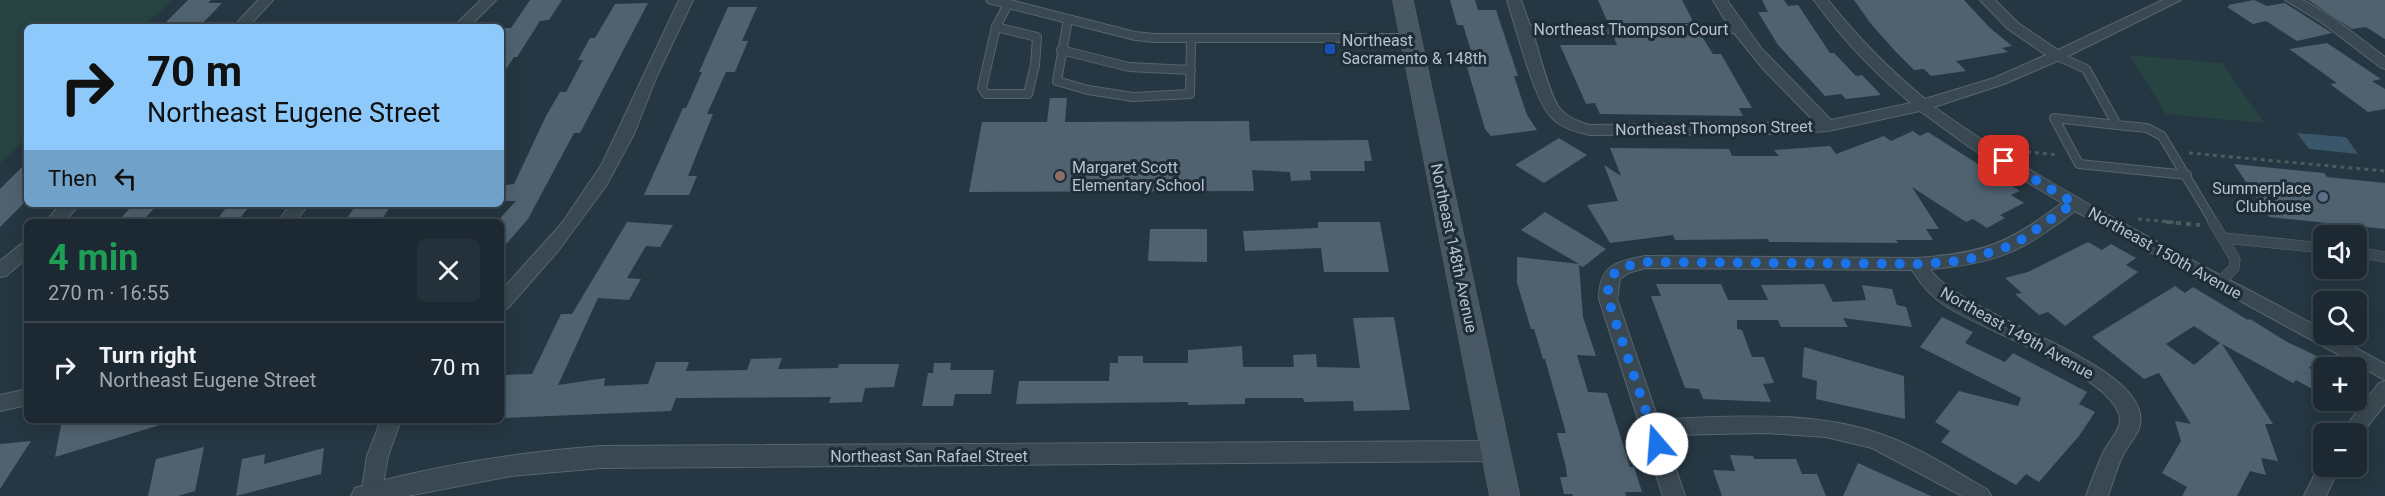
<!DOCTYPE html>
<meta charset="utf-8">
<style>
body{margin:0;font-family:Roboto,sans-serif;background:#25313a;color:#f1f3f6;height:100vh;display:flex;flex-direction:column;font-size:22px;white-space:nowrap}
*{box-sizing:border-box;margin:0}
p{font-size:20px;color:#a0a6ac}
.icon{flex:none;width:33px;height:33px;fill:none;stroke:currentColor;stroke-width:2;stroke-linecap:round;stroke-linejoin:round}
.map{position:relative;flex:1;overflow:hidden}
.panel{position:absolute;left:24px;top:219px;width:480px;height:204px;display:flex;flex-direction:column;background:#1c2932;border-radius:9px;box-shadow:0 3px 15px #0003,0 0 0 2px #3a454d}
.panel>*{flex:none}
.top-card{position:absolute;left:24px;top:24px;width:480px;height:183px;border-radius:9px;box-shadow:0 3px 15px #0003,0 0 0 2px #3a454d;background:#8dcafb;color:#111;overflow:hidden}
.tools{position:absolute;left:2313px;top:225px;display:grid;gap:12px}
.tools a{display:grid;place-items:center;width:54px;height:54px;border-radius:9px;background:#1c2932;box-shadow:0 3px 15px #0003,0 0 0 2px #3a454d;font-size:30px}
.pin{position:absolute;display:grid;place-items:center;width:51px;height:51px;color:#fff;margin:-26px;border-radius:12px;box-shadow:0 3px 9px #0006}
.me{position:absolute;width:66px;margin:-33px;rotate:342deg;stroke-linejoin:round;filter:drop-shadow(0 0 4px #0008)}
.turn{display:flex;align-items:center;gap:21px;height:126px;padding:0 24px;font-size:27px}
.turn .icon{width:78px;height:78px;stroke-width:2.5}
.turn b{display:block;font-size:42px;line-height:51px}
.then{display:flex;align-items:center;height:57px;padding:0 24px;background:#0003;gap:12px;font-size:22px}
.round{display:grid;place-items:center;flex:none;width:63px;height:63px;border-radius:9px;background:#25313a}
.head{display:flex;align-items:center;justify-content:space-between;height:102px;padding:0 24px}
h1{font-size:36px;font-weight:700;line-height:45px;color:#1e9e55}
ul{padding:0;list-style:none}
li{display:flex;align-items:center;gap:18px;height:90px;padding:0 24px;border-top:2px solid #3a454d}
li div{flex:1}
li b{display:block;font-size:22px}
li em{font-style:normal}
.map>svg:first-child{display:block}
.green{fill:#274342}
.water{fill:#39566a}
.building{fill:#506270;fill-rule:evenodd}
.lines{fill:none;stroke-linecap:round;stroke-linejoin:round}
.service-far1-casing{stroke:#58656f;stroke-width:10}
.service-casing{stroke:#58656f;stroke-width:11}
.minor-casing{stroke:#58656f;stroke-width:2}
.tertiary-casing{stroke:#58656f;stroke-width:2}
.secondary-casing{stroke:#58656f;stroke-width:1}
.path-far1{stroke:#465f5e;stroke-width:3;stroke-dasharray:4 4;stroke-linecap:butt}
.path{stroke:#465f5e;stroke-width:4;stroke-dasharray:5 5;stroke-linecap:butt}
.service-far1{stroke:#3a4852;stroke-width:8}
.service{stroke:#3a4852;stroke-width:10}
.minor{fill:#3a4852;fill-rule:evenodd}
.tertiary{fill:#3a4852;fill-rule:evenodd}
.secondary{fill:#485865;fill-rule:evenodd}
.route{stroke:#1a73e8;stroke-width:10;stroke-dasharray:0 18}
.transit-dot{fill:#1a4fb4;stroke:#1e2d37;stroke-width:2}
.education-dot{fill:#8d6e63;stroke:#1e2d37;stroke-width:2}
.service-dot{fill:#5c6f8a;stroke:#1e2d37;stroke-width:2}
.labels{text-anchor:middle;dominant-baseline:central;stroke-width:6;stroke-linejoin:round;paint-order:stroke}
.street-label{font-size:16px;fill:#b7c2cc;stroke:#1e2d37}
.poi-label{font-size:16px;fill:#b7c2cc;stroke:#1e2d37;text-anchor:start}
</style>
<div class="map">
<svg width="2385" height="496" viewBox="0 0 2385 496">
<rect width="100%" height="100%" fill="#253742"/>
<!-- green -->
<g class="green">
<path d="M0 0H172L143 27H27V137L0 163Z"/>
<path d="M2129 55 2222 63 2264 123 2166 114Z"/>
</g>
<!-- water -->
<path class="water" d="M2297 133 2346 137 2358 154 2309 149Z"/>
<!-- building -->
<g class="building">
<path d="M188 0H211L208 3H222L199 27H161Z"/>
<path d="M530 0H562L549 20 540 21 517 57H514L501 77V34L505 28H511Z"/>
<path d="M1450 0H1475L1478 10H1496L1518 76H1514L1527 115 1537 130 1491 136 1485 129 1467 67H1471L1468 57H1473L1463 25H1457Z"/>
<path d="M1598 0H1682L1694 23H1608Z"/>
<path d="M1762 0H1784L1788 6 1798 5 1830 53H1834L1856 76 1862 75 1881 95 1846 99 1841 94 1825 96 1778 45 1758 12H1768Z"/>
<path d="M1854 0H1964L1990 28 2012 46 2002 48 2008 52 1956 61 1966 71 1931 76 1924 69 1914 70 1895 51 1871 24Z"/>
<path d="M2254 0 2267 6 2285 3 2332 33 2297 41 2266 21 2253 24 2227 7 2230 6 2228 5Z"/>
<path d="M2308 0H2385V39L2366 27 2352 29Z"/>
<path d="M648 3 580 133H574L528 219 501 250V217L516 201H501V191L505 185 514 184 546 116 560 92H566L583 60H578L590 38H595L615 4Z"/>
<path d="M728 7H757L742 41H748L735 72H726L707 114H713L688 176H697L689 195H644L683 108H686L702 72H699Z"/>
<path d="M1613 35H1701L1713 54H1721L1752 108H1739L1743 116 1600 114 1595 103 1586 104 1560 45H1617Z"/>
<path d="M2327 43 2381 79 2372 81 2385 89V109L2368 112 2330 84 2337 83 2289 49Z"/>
<path d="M1050 98H1067L1065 122 1249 121 1250 141 1368 140 1372 161H1364L1365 171H1310L1311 180 1291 181 1290 172 1252 170 1254 191 969 192 982 122H1047Z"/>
<path d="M1913 131 1920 136 1928 132 2020 191 2011 195 2024 203 2000 215 2005 218 1987 228 1973 219 1966 222 1912 187 1939 229H1926L1933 240H1896L1898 243 1769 242 1768 239 1675 240 1673 235 1610 243 1587 205 1618 201 1604 165 1621 176 1610 148 1729 149 1732 156H1779L1774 150 1830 146 1836 154 1884 136 1891 141Z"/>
<path d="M1559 138 1587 155 1544 183 1515 165Z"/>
<path d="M27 162V200L0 227V189Z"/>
<path d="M2234 164 2324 173 2327 177 2385 183V229L2269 217Z"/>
<path d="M229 204H251L237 222H215Z"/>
<path d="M357 204H392L380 222H344Z"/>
<path d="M132 206H156L142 222H117Z"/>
<path d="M1545 212 1606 249 1583 267 1579 265 1583 317 1596 356 1577 355 1588 392 1607 393 1630 467H1634L1642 492H1625L1626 496H1573L1572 494H1564L1560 477H1567L1566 467 1557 433H1566L1545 359H1543L1534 329H1531L1517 283V257L1579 264 1521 230Z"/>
<path d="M627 222 673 225 660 247 646 246 627 278 641 279 629 300 598 298 558 385 605 378 604 386 648 384 656 362H689L686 371 747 370 751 359 782 358 778 369 838 368 839 364H899L894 387 865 388 862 402 829 403 831 397 676 398 671 411 501 418V375L532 374 561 314H572Z"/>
<path d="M1318 222H1380L1389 272H1324L1321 248 1245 251 1243 231 1318 228Z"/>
<path d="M1150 229H1207V262L1148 261Z"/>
<path d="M2088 242 2102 250 2111 244 2136 258 2126 265 2138 272 2065 326 2048 312 2039 315 2015 294 2022 293 2005 278 2028 272Z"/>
<path d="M1656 284H1721L1728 300H1768L1761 285 1824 284 1833 302 1866 300 1862 285 1892 289 1897 305 1906 307 1912 327 1843 318 1848 327H1781L1778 320H1737V329L1742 330 1752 357H1764L1774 383 1763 384 1771 402 1703 399 1699 389 1685 388 1651 296H1661Z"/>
<path d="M2175 286 2185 293 2193 287 2248 320 2250 319 2287 342 2319 357 2309 368 2323 375 2312 389 2296 380 2293 383 2222 344 2273 424H2265L2278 461 2261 458 2266 475 2250 471 2237 496H2182L2187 487 2162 473 2181 441 2175 421 2191 424 2159 373 2144 379 2092 337ZM2194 326 2220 343 2194 365 2166 344Z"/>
<path d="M1394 317 1410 410 1354 411 1353 401 1304 402 1303 398H1245V404L1188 405V402L1016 404 1019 381H1109L1110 363H1118V356H1143V363H1188V350L1242 346 1243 367H1294L1293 355 1316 354 1317 367 1360 368 1353 318Z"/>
<path d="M1942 317 1973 332 1965 343 2005 362 2013 353 2087 392 2079 404 2095 412 2079 436 2039 482 2026 474 2016 485 1941 442 1950 431 1935 422 1959 391 2018 406 2021 398 1920 347Z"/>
<path d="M1804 347 1904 376 1905 419 1816 399 1817 381 1802 377Z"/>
<path d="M934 363H951L950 370H994L991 394H955L953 406H922L928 373H933Z"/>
<path d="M83 420H162L163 424 55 457 61 425Z"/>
<path d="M31 441 0 489V444Z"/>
<path d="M204 447 195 491 178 496H148L156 459Z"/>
<path d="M324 448 321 474 236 496 242 459 265 454 264 464Z"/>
<path d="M1730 455 1753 456 1754 459H1796L1802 474H1817L1826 496H1722L1713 470 1735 471Z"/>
<path d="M1858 463 1931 496H1843Z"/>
</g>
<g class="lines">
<!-- service-far1 casing -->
<g class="service-far1-casing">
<g id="service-far1">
<path d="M1068 19 1057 81 1088 90 1133 97 1190 94 1191 40"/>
<path d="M996 27 1037 37 1035 65 1028 94H986L982 88Z"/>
<path d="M996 27 1008 4"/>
<path d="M1061 50 1129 67 1191 70"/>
<path d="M2057 56 2086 69 2117 125 2147 128 2162 136 2214 223"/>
<path d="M2117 125 2054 118 2079 164 2187 175"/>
</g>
</g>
<!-- service casing -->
<g class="service-casing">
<g id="service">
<path d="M2213 222 2235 259 2234 268 2220 282"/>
<path d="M2224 238 2324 248"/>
<path d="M2356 252 2385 257"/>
</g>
</g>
<!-- minor casing -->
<g class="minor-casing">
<g id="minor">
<path d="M258 0H273L248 27H233Z"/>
<path d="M481 0H496L469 27H453Z"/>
<path d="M679 0H693L656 78 634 134 606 186 558 251 508 308 501 310V291L562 223 602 164Z"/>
<path d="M986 0H1010L1135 32 1155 34H1411L1418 38 1411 42H1155L1135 40 988 3Z"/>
<path d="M1507 0H1521L1530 25H1728L1713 0H1727L1761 48 1831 120 1911 103C1874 73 1842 39 1814 0H1828C1858 38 1889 69 1925 99L1994 78 2046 55 2008 29 1980 0H1995L2018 23 2058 50 2163 0H2181L2062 59 2004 84 1934 107C2056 194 2192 259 2324 330V334H2331L2385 364V380L2075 211C2023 251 1996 264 1930 269 1963 319 2152 362 2140 425 2138 435 2129 444 2124 453 2117 466 2113 482 2108 496H2086C2091 482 2097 467 2103 453 2107 443 2119 433 2120 421 2121 378 1981 330 1946 306 1932 297 1921 285 1912 270L1645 268 1628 273 1620 279 1617 299 1658 419C1734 417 1814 409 1886 436 1922 449 1955 471 1988 490L1991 496H1962L1872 448 1826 437 1767 433 1664 435 1685 496H1663L1599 299C1599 265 1616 262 1645 256L1917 258C1985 253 2007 244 2062 203L1968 146 1920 111 1828 131 1787 134 1590 135C1576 132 1562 128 1552 118 1534 101 1516 27 1507 0ZM1533 33H1734L1764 70 1815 122 1590 125C1578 122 1565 116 1558 106 1548 90 1539 52 1533 33Z"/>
<path d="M2285 0H2303L2331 16 2385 57V69L2380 67 2321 22Z"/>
<path d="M61 204H80L64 222H45Z"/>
<path d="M291 204H309L295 222H277Z"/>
<path d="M27 242V258L6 276 0 277V261L21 244Z"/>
<path d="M2385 381V404L2357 440 2356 434H2340L2378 384Z"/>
<path d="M27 389V405L0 411V395Z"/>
<path d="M381 420H401L388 456 381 496H361L367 456Z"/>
<path d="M2322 460 2324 466H2340L2326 496H2304Z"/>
</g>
</g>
<!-- tertiary casing -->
<g class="tertiary-casing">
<path id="tertiary" d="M1496 441 1505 444 1509 451 1505 458 1496 461 601 468 511 476 407 496H351L355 488 365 485C443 464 521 452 601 446Z"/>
</g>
<!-- secondary casing -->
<g class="secondary-casing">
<path id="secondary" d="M1393 0H1413L1520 496H1490Z"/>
</g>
<!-- path-far1 -->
<g class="path-far1">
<path d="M2019 151 2059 155"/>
<path d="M2189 153 2385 171"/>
<path d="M2138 219 2181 223"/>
</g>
<!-- path -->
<path class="path" d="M2166 222 2200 225"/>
<!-- service-far1 -->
<use href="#service-far1" class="service-far1"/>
<!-- service -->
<use href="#service" class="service"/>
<!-- minor -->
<use href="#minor" class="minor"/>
<!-- tertiary -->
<use href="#tertiary" class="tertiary"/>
<!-- secondary -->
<use href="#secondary" class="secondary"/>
</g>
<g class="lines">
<!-- route -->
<path class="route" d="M1657 444 1608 299C1607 269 1619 268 1645 262L1917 264 1950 262 1974 258 2015 244 2074 203 2004 161"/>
</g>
<!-- markers -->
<rect class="transit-dot" x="1324" y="43" width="12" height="12" rx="3"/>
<circle class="education-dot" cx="1060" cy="176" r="6"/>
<circle class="service-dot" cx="2323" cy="197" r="6"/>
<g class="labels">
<!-- street labels -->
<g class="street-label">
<text x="1631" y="29">Northeast Thompson Court</text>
<text transform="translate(1714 128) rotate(-1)">Northeast Thompson Street</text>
<text transform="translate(1454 248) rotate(78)">Northeast 148th Avenue</text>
<text transform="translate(2165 253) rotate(29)">Northeast 150th Avenue</text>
<text transform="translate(2017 333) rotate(29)">Northeast 149th Avenue</text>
<text x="929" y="456">Northeast San Rafael Street</text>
</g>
<!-- poi labels -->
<g class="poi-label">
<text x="1342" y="40">Northeast<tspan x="1342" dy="18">Sacramento &amp; 148th</tspan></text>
<text x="1072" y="167">Margaret Scott<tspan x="1072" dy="18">Elementary School</tspan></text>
<text x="2311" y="188" text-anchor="end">Summerplace<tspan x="2311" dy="18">Clubhouse</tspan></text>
</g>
</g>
</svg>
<div class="tools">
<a><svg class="icon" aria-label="sound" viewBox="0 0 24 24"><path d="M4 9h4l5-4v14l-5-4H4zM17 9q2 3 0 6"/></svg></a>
<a><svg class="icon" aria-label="search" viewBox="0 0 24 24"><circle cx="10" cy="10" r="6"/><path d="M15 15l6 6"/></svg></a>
<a>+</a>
<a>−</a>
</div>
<div class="pin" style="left:2004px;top:161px;background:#d93025"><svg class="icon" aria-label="arrive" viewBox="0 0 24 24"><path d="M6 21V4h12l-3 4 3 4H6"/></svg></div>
<svg class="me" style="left:1657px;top:444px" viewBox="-20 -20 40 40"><circle r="19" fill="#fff"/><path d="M0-13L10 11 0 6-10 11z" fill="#1a73e8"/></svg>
<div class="top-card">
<div class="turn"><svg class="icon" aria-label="right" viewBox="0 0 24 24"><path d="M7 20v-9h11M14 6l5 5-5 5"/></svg><div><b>70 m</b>Northeast Eugene Street</div></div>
<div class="then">Then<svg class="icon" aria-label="left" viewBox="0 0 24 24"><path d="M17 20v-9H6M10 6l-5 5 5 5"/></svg></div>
</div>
<section class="panel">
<div class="head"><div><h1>4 min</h1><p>270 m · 16:55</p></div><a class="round"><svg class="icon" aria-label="close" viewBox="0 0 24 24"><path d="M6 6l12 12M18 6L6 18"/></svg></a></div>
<ul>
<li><svg class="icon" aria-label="right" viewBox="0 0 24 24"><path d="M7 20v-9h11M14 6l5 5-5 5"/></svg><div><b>Turn right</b><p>Northeast Eugene Street</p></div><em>70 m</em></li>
</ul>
</section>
</div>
